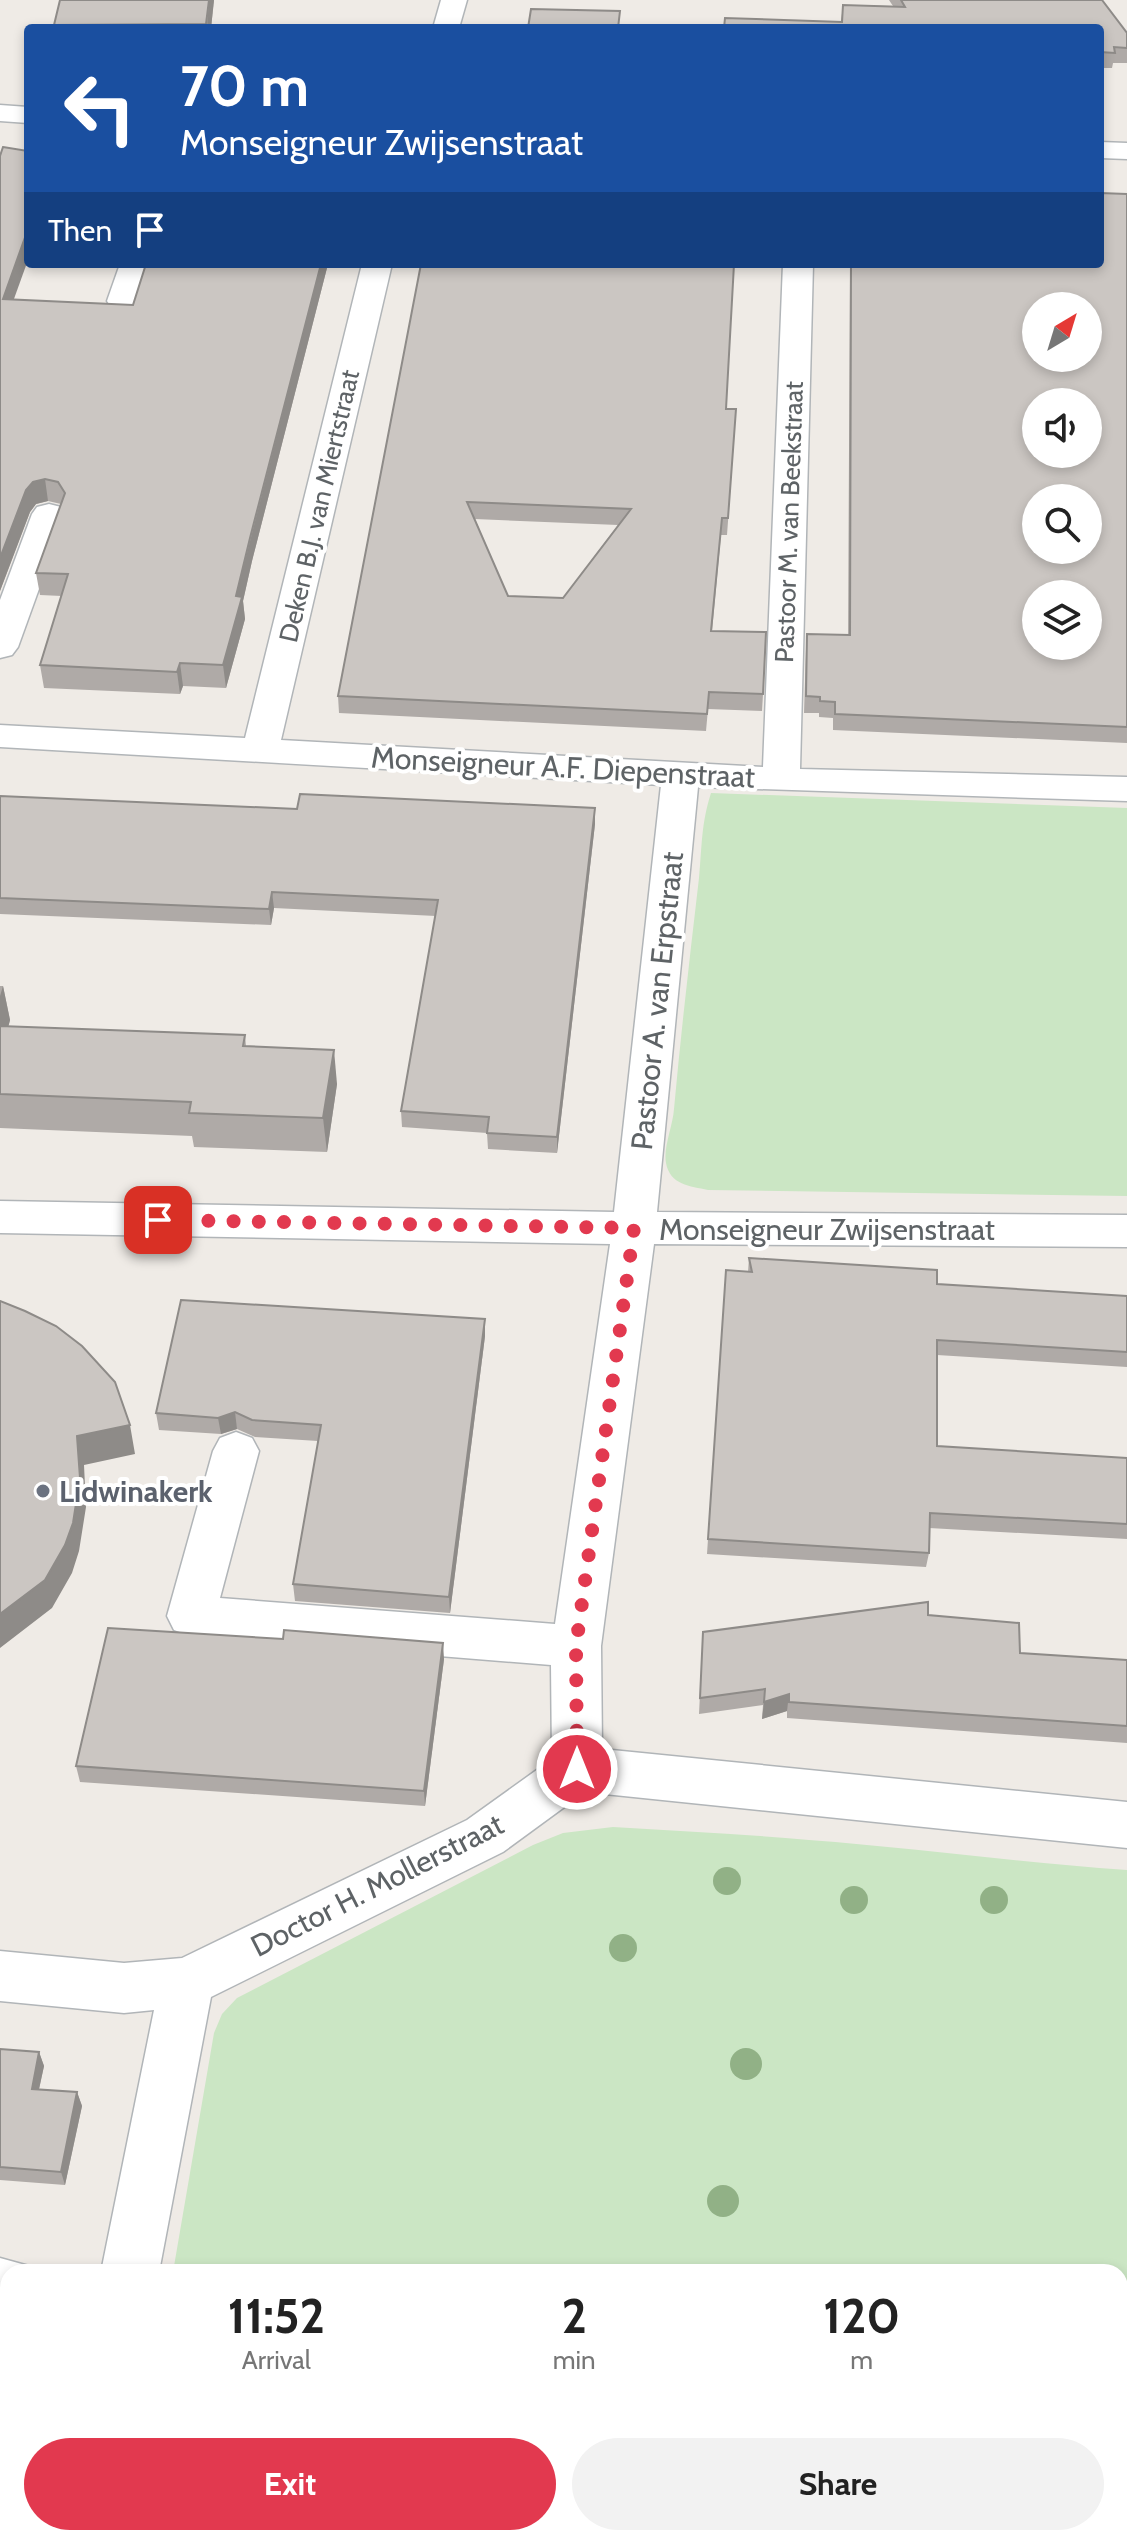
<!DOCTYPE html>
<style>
body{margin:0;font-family:Cabin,sans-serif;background:#f2f2f2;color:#222;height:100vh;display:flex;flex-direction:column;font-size:30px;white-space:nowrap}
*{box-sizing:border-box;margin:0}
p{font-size:26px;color:#767676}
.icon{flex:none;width:44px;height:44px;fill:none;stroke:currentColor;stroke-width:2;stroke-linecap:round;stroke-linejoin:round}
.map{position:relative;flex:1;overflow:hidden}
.drawer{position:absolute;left:0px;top:2264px;width:1128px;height:282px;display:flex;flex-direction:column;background:#fff;border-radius:24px 24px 0 0;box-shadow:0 4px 12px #0003}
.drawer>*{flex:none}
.top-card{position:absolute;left:24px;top:24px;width:1080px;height:244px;border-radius:8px;box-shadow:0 4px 12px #0003;background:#1a4fa0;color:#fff;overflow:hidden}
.needle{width:52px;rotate:38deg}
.fabs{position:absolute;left:1022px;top:292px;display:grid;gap:16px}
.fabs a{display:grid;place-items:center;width:80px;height:80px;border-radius:50%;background:#fff;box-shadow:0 4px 12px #0003;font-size:40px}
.pin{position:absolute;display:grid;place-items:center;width:68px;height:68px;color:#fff;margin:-34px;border-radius:16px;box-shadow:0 4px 12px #0006}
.me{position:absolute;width:88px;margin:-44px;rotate:0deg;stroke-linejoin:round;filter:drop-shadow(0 0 6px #0008)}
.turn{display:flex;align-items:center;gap:28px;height:168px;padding:0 24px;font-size:36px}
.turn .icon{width:104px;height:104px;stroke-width:2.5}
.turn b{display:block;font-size:56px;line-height:68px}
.then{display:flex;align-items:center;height:76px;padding:0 24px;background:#0003;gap:16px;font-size:30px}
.eta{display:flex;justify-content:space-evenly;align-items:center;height:136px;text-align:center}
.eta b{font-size:48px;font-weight:700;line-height:56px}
.action{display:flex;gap:16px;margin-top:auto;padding:16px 24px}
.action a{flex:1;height:92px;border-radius:48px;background:#e2394f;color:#fff;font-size:32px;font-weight:700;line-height:92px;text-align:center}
.action a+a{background:#f2f2f2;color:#222}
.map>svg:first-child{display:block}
.green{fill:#cbe6c4}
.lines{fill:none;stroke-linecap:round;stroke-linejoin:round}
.minor-casing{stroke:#b1b5b8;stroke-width:3}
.minor{fill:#fff;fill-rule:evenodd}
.tree{fill:#91b186}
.wall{fill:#afaaa7;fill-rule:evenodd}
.shaded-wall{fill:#8e8b88}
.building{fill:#cbc6c2;stroke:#8e8b88;stroke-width:2;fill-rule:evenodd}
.route{stroke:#e2394f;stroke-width:14;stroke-dasharray:0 25.2}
.worship-dot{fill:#6b7280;stroke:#fff;stroke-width:3}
.labels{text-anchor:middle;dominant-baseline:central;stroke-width:8;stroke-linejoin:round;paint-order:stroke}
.far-street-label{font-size:26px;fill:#5e6366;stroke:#fff}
.street-label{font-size:30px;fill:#5e6366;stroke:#fff}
.worship-label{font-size:30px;font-weight:bold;fill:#5b616d;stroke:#fff;text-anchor:start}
</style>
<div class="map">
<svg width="1127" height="2545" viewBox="0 0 1127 2545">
<rect width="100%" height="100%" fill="#efebe6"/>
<!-- green -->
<g class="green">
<path d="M711 793 1127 808V1196L708 1190C690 1186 670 1185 666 1163 663 1148 673 1125 674 1109 681 1032 690 955 699 878 702 847 701 824 711 793Z"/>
<path d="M613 1827C679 1831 744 1834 809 1840 916 1848 1021 1863 1127 1870V2433H1120V2272H173L214 2033 222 2014 237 1998 533 1845 563 1833Z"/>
</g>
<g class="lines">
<!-- minor casing -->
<g class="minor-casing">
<g id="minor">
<path d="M441 0H467L459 28H433Z"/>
<path d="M0 105 28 107V123L0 121Z"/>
<path d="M1100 142 1127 143V159L1100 158Z"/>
<path d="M120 264H150L133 307 122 310 111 307 107 301Z"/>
<path d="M362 264H392L281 740 763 767 783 264H813L800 769 1127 777V801L698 787 657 1212 1127 1215V1247L654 1244 601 1646 602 1749 1127 1802V1848L585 1792 503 1852 211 1997 159 2272H101L154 2010 124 2013 0 2001V1951L124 1963 182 1958 467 1820 552 1759 551 1665 191 1636 174 1630 167 1616 213 1451 220 1438 236 1432 252 1438 259 1451 220 1598 555 1624 610 1244 0 1233V1201L614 1212 661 785 0 747V725L245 738Z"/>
<path d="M49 504 61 507 66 514 18 647 12 655 0 658V600L32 514 37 507Z"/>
<path d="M0 2258 29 2266 31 2272H8V2316H0Z"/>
<path d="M1120 2476 1127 2477V2539L1120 2538Z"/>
<path d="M48 2538H110L109 2545H47Z"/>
<rect x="825" y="2538" width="62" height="7"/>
</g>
</g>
<!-- minor -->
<use href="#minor" class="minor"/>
</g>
<!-- trees -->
<g class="tree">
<circle cx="727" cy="1881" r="14"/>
<circle cx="854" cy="1900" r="14"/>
<circle cx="994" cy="1900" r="14"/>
<circle cx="623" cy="1948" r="14"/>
<circle cx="746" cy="2064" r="16"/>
<circle cx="723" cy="2201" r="16"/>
</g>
<!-- wall -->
<g class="wall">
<path d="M214 0 211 28H55L54 25Z"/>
<path d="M889 0H1102L1127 33V63H1113L1112 68H1100V28L841 22 843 5 893 6Z"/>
<path d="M0 156 14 300 133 305 146 264H328L252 561 243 601 245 619 226 688 183 686 180 694 44 688 40 665 62 596 40 595 36 573 61 504 48 501 36 504 30 512 0 591Z"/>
<path d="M1127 194V743L833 730V718L819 717V713H804L806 650 807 634 848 635 850 264H1100Z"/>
<path d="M421 264 727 409 735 426 727 535H721L712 631 763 694 762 711 708 709 706 731 339 713 338 696ZM475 519 618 525 563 598 508 596Z"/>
<path d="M0 796 297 809 595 808V824L557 1153 488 1149 487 1133 402 1127 401 1111 436 916 274 908 271 925 0 914Z"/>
<path d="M0 986H3L10 1020 8 1027 245 1035 246 1046 337 1084 327 1152 194 1147 192 1136 0 1128Z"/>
<path d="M749 1258 937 1284 1127 1296V1367L937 1355V1446L1127 1458V1539L929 1528V1553L926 1567 707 1554 726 1270 748 1272Z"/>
<path d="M485 1319V1336L450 1613 295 1601 293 1584 318 1441 255 1437 237 1429 221 1434 159 1430 156 1413Z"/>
<path d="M928 1615 1020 1653 1127 1660V1743L787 1718V1711L762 1719 763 1705 699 1714 703 1632Z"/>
<path d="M444 1659 425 1806 80 1782 76 1766Z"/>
<path d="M0 2049 39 2052 44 2066 39 2089 77 2092 82 2106 65 2185 0 2180Z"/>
</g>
<!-- shaded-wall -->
<g class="shaded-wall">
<path d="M209 0H214L211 28H207Z"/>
<path d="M28 229V260L6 321 3 299Z"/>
<path d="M321 264H328L252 561 243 601 245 619 226 688 223 665 236 596Z"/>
<path d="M45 479 48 501 36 504 30 512 0 591V558L26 490 33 482Z"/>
<path d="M180 663 183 686 180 694 177 672Z"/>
<path d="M595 808V824L557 1153V1137Z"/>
<path d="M272 892 274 908 271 925 269 909Z"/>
<path d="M3 986 10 1020 0 1059V996Z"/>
<path d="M334 1050 337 1084 327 1152 323 1118Z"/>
<path d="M485 1319V1336L450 1613 449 1597Z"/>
<path d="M235 1412 237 1429 221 1434 218 1418Z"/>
<path d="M130 1425 135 1454 84 1465 86 1507 79 1551 72 1573 52 1608 0 1648V1614L77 1436Z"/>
<path d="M443 1643 444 1659 425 1806 424 1791Z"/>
<path d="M789 1694 787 1711 762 1719 764 1702Z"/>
<path d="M39 2052 44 2066 36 2103 32 2089Z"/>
<path d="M77 2092 82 2106 65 2185 61 2172Z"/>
</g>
<!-- building -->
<g class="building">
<path d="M60 0H209L206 24 54 25Z"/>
<path d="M901 0H1102L1127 33V48L1114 47 1115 53 1100 52V28H724L725 18 842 22 843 5 905 7Z"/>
<path d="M531 9 620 11 618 28H528Z"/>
<path d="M3 147 28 151V229L3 299 133 305 146 264H321L250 538 236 596 242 597 223 665 180 663 177 672 40 665 68 574 36 573 65 493 58 482 45 479 33 482 26 490 0 558V156Z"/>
<path d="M1100 193 1127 194V727L835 714V702L820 701V697L806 696 807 634 850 635 851 264H1100ZM1036 306H1088V358H1036ZM1036 402H1088V454H1036ZM1036 498H1088V550H1036ZM1036 594H1088V646H1036Z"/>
<path d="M421 264H734L726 409H736L728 518H722L711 631 766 632 763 694 709 692 707 714 338 696ZM467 502 631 509 563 598 508 596Z"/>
<path d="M300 794 595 808 557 1137 487 1133 489 1117 401 1111 438 900 272 892 269 909 0 898V796L297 809Z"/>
<path d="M0 1026 245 1035 243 1046 334 1050 323 1118 189 1113 191 1102 0 1094Z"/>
<path d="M749 1258 937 1270V1284L1127 1296V1352L937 1340V1446L1127 1458V1524L930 1513 929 1553 708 1539 726 1270 752 1272Z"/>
<path d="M181 1300 485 1319 449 1597 293 1584 321 1425 252 1420 235 1412 218 1418 156 1413Z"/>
<path d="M0 1301 25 1311 56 1326 82 1346 115 1382 130 1425 77 1436 80 1478 73 1523 65 1545 45 1580 0 1614Z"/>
<path d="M928 1602V1615L1019 1623 1020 1653 1127 1660V1726L789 1702V1694L764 1702 765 1689 700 1698 703 1632Z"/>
<path d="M108 1628 283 1639 284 1630 443 1643 424 1791 76 1766Z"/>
<path d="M0 2049 39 2052 32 2089 77 2092 61 2172 0 2167Z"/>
<path d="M202 2538H299L379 2545H201Z"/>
</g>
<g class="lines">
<!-- route -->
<path class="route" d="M158 1220 634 1228 576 1646 577 1769"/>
</g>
<!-- markers -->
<circle class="worship-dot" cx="43" cy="1491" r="8"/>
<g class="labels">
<!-- far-street labels -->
<g class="far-street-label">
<text transform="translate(319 506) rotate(-77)">Deken B.J. van Miertstraat</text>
<text transform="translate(789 522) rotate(-88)">Pastoor M. van Beekstraat</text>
</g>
<!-- street labels -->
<g class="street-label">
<text transform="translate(563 767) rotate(3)">Monseigneur A.F. Diepenstraat</text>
<text transform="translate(657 1001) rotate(-84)">Pastoor A. van Erpstraat</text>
<text x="827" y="1229">Monseigneur Zwijsenstraat</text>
<text transform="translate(377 1885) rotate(-27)">Doctor H. Mollerstraat</text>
</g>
<!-- worship labels -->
<g class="worship-label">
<text x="59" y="1491">Lidwinakerk</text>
</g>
</g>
</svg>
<div class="fabs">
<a><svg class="needle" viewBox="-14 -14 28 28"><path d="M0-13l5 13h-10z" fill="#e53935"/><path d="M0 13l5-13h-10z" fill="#767676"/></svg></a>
<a><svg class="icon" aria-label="sound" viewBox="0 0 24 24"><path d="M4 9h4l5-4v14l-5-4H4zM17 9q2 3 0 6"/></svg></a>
<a><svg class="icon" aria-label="search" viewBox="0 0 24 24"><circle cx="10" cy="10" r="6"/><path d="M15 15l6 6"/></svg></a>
<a><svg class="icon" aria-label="layers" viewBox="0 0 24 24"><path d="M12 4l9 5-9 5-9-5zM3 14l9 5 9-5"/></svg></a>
</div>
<div class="pin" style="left:158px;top:1220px;background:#d93025"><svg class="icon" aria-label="arrive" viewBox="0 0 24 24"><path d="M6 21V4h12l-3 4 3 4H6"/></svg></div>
<svg class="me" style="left:577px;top:1769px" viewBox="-20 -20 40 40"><circle r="17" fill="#e2394f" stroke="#fff" stroke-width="3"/><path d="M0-11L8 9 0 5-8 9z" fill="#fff"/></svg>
<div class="top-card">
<div class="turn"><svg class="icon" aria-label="left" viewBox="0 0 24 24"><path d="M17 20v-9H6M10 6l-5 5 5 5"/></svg><div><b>70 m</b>Monseigneur Zwijsenstraat</div></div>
<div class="then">Then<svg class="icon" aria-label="arrive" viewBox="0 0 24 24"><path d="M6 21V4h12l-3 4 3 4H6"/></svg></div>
</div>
<section class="drawer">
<div class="eta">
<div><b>11:52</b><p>Arrival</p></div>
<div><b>2</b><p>min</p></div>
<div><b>120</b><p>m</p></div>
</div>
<div class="action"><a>Exit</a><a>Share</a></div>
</section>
</div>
